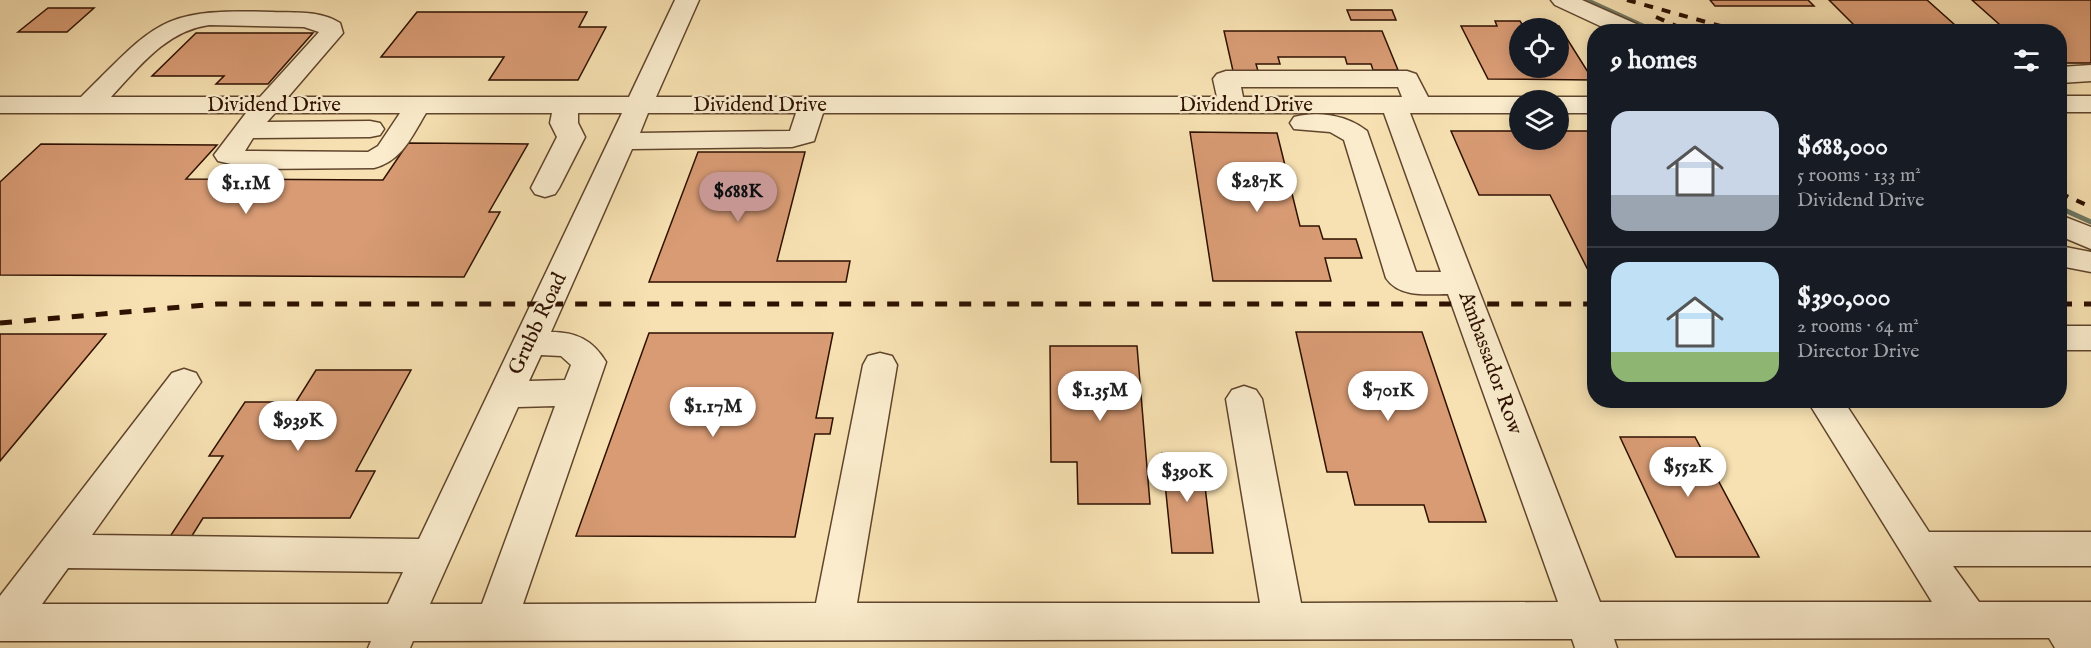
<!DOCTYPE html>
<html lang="en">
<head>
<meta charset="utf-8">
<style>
	body { margin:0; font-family:"IM FELL English",serif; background:#242831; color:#f1f3f6; height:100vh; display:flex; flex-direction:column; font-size:22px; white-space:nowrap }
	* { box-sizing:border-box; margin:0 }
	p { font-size:20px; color:#9ea1a6 }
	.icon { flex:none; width:33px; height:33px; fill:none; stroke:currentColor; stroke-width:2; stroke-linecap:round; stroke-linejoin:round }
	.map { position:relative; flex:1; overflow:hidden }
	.side { position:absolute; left:1587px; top:24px; width:480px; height:384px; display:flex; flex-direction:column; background:#171b24; border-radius:24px; box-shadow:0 3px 15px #0003 }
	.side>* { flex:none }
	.fabs { position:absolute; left:1509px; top:18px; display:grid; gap:12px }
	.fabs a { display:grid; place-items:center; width:60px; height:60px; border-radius:50%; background:#171b24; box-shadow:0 3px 15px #0003; font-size:30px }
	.price { position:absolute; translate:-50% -51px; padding:0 14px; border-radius:21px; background:#fff; color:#222; font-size:20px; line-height:39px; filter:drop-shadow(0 2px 3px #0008) }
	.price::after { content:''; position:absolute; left:50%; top:36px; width:18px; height:14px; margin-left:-9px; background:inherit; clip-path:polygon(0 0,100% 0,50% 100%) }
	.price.current { background:#c59692; color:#111 }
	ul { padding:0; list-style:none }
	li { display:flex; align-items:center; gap:18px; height:150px; padding:0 24px }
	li+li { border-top:2px solid #363941 }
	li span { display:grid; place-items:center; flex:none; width:168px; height:120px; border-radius:18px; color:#555 }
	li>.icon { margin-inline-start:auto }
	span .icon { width:72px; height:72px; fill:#fffc; stroke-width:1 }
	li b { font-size:26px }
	h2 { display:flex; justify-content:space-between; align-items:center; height:72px; padding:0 24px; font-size:26px }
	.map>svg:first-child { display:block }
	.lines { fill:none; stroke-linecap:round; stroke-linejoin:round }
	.stream { stroke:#717965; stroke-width:5 }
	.building { fill:#d89b74; stroke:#2e1100; stroke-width:1.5; fill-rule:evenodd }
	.minor-casing { stroke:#60452c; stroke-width:3 }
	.minor { fill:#faeccd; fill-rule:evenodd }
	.rail-far1 { stroke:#2e1100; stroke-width:4; stroke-dasharray:9 9; stroke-linecap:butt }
	.rail { stroke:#2e1100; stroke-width:5; stroke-dasharray:12 12; stroke-linecap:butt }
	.labels { text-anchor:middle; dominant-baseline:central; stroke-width:4.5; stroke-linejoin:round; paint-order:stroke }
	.street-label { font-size:21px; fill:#2e1100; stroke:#faeccd }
</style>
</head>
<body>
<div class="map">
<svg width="2091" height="648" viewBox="0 0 2091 648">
	<rect width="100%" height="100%" fill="#f7e1b2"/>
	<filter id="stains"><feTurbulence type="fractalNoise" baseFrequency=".00333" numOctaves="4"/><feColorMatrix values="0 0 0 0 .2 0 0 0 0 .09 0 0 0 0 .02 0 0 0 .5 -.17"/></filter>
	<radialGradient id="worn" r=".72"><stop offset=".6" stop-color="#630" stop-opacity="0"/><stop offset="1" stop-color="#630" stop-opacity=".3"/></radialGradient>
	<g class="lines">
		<path class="stream" d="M1586 0 1656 32
			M2060 208 2091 222"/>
	</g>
	<path class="building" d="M1710 0H1808L1814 6H1715Z
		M1829 0H1927L1955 25H1854Z
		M1972 0H2091V63H2060V32H2008Z
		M48 8H94L67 32H18Z
		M1347 10H1392L1396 20H1351Z
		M417 12H587L579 27H606L578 80H489L504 57H381Z
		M1495 21H1520L1523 26H1559L1593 80 1488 79 1461 26H1497ZM1520 28H1558V68H1520Z
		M1224 31H1382L1398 70H1373L1371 64H1347L1345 57H1278L1280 64H1256L1258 71H1233Z
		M196 33H313L268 84H216L224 76H152Z
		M1451 131H1520V140H1558V131H1594V276H1591L1550 195H1479Z
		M1190 132 1277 133 1300 226H1319L1323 239H1356L1362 258H1325L1331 281H1213Z
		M408 143 528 144 489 212H500L464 277 0 275V182L41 144 217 145 186 179 383 180Z
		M698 152H805L777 261H850L846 282H649Z
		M1296 332H1422L1486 522H1429L1424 505H1355L1347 472H1327Z
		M649 333H833L816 418H833L830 434H815L795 537 576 536Z
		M0 334H106L0 461Z
		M1050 346H1137L1150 504H1078L1077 462H1051Z
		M316 370H411L356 471H375L350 518H203L190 539 169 538 223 456H209L245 402H296Z
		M1620 437H1695L1759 557H1676Z
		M1162 453H1201L1213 553H1172Z"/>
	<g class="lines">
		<defs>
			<path id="minor" d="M675 0H699L656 97H1217L1213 79 1217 74 1226 71H1407L1416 74 1428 97H1520L1529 99 1520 100V113H1410L1600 602H1932L1807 400H1843L1929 532H2091V566H1953L1979 602H2091V648H2055L2049 638 1614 639 1617 648H1575L1572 639 413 641 410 648H368L371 641H0V596L172 373 184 369 196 373 201 382 92 535 419 539 622 113H578V123L585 137 559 188 555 194 545 197 535 194 531 188 557 137 550 123 552 113H426C412 136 402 161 374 168L252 169 218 161 214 155 246 113H0V97H81C157 22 160 8 272 12 295 13 319 10 340 23L343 33 288 97H629ZM209 25 304 27 319 32 260 97H111C139 67 166 31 209 25ZM1241 87H1398L1402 97H1243ZM275 113H400L378 146 368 152 245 151 253 138 370 137 380 135 384 129 380 123 370 121 267 122ZM648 113H796L790 131 640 133ZM823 113H1384L1441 272H1416L1367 131C1347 115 1318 111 1294 117L1290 123 1294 129 1330 132 1344 140 1386 278C1399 298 1428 294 1448 294L1558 602 1301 603 1262 399 1256 390 1244 386 1232 390 1226 399 1260 603H857L897 365 892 356 880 353 868 356 863 365 816 603 523 604 606 362C593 340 576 332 551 332L632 149 792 147 814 141ZM541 355 561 356 571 365 565 380 529 381ZM555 406 482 604H430L518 407ZM68 568 403 572 388 604H42Z
				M1551 0H1582L1643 27 1646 32H1613L1555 5Z
				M2091 65V81L2060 83V67Z
				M2060 96H2091V112H2060Z
				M1558 97H1594V113H1558V100H1548Z
				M2060 215 2091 227V249L2060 236Z
				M2060 246 2091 252V272L2060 266Z
				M2060 326H2091V350H2060Z"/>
		</defs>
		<use href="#minor" class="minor-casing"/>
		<use href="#minor" class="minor"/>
		<path class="rail-far1" d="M1627 0 1742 32
			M1656 17 1690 32
			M2060 193 2091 207"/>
		<path class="rail" d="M2060 304H2091
			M0 323 217 304H1594"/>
	</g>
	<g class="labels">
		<g class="street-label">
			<text x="274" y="105">Dividend Drive</text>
			<text x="760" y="105">Dividend Drive</text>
			<text x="1246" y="105">Dividend Drive</text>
			<text transform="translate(538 324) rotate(-65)">Grubb Road</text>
			<text transform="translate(1490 363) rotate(70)">Ambassador Row</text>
		</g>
	</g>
	<rect width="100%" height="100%" filter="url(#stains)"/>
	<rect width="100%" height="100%" fill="url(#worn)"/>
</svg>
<div class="fabs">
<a><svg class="icon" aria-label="locate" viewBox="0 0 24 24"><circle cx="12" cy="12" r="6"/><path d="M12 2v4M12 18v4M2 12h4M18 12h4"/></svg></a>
<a><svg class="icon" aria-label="layers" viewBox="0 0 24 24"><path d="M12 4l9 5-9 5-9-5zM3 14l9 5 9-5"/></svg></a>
</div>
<b class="price" style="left:1257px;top:213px">$287K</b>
<b class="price" style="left:246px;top:215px">$1.1M</b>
<b class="price current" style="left:738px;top:223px">$688K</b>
<b class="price" style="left:1100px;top:422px">$1.35M</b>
<b class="price" style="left:1388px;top:422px">$701K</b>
<b class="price" style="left:713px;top:438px">$1.17M</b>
<b class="price" style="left:298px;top:452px">$939K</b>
<b class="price" style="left:1688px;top:498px">$552K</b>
<b class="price" style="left:1187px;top:503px">$390K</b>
<section class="side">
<h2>9 homes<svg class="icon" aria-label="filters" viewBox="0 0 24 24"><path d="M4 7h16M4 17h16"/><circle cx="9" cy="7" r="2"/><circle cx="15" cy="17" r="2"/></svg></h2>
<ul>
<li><span style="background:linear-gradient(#c9d6e8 70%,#9aa5b1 0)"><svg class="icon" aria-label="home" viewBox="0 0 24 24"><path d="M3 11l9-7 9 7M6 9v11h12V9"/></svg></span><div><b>$688,000</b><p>5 rooms · 133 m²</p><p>Dividend Drive</p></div></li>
<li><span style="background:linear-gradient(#bfe0f5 75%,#8fb573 0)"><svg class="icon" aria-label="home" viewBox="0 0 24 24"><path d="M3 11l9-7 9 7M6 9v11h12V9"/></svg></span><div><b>$390,000</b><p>2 rooms · 64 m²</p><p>Director Drive</p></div></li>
</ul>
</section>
</div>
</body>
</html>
